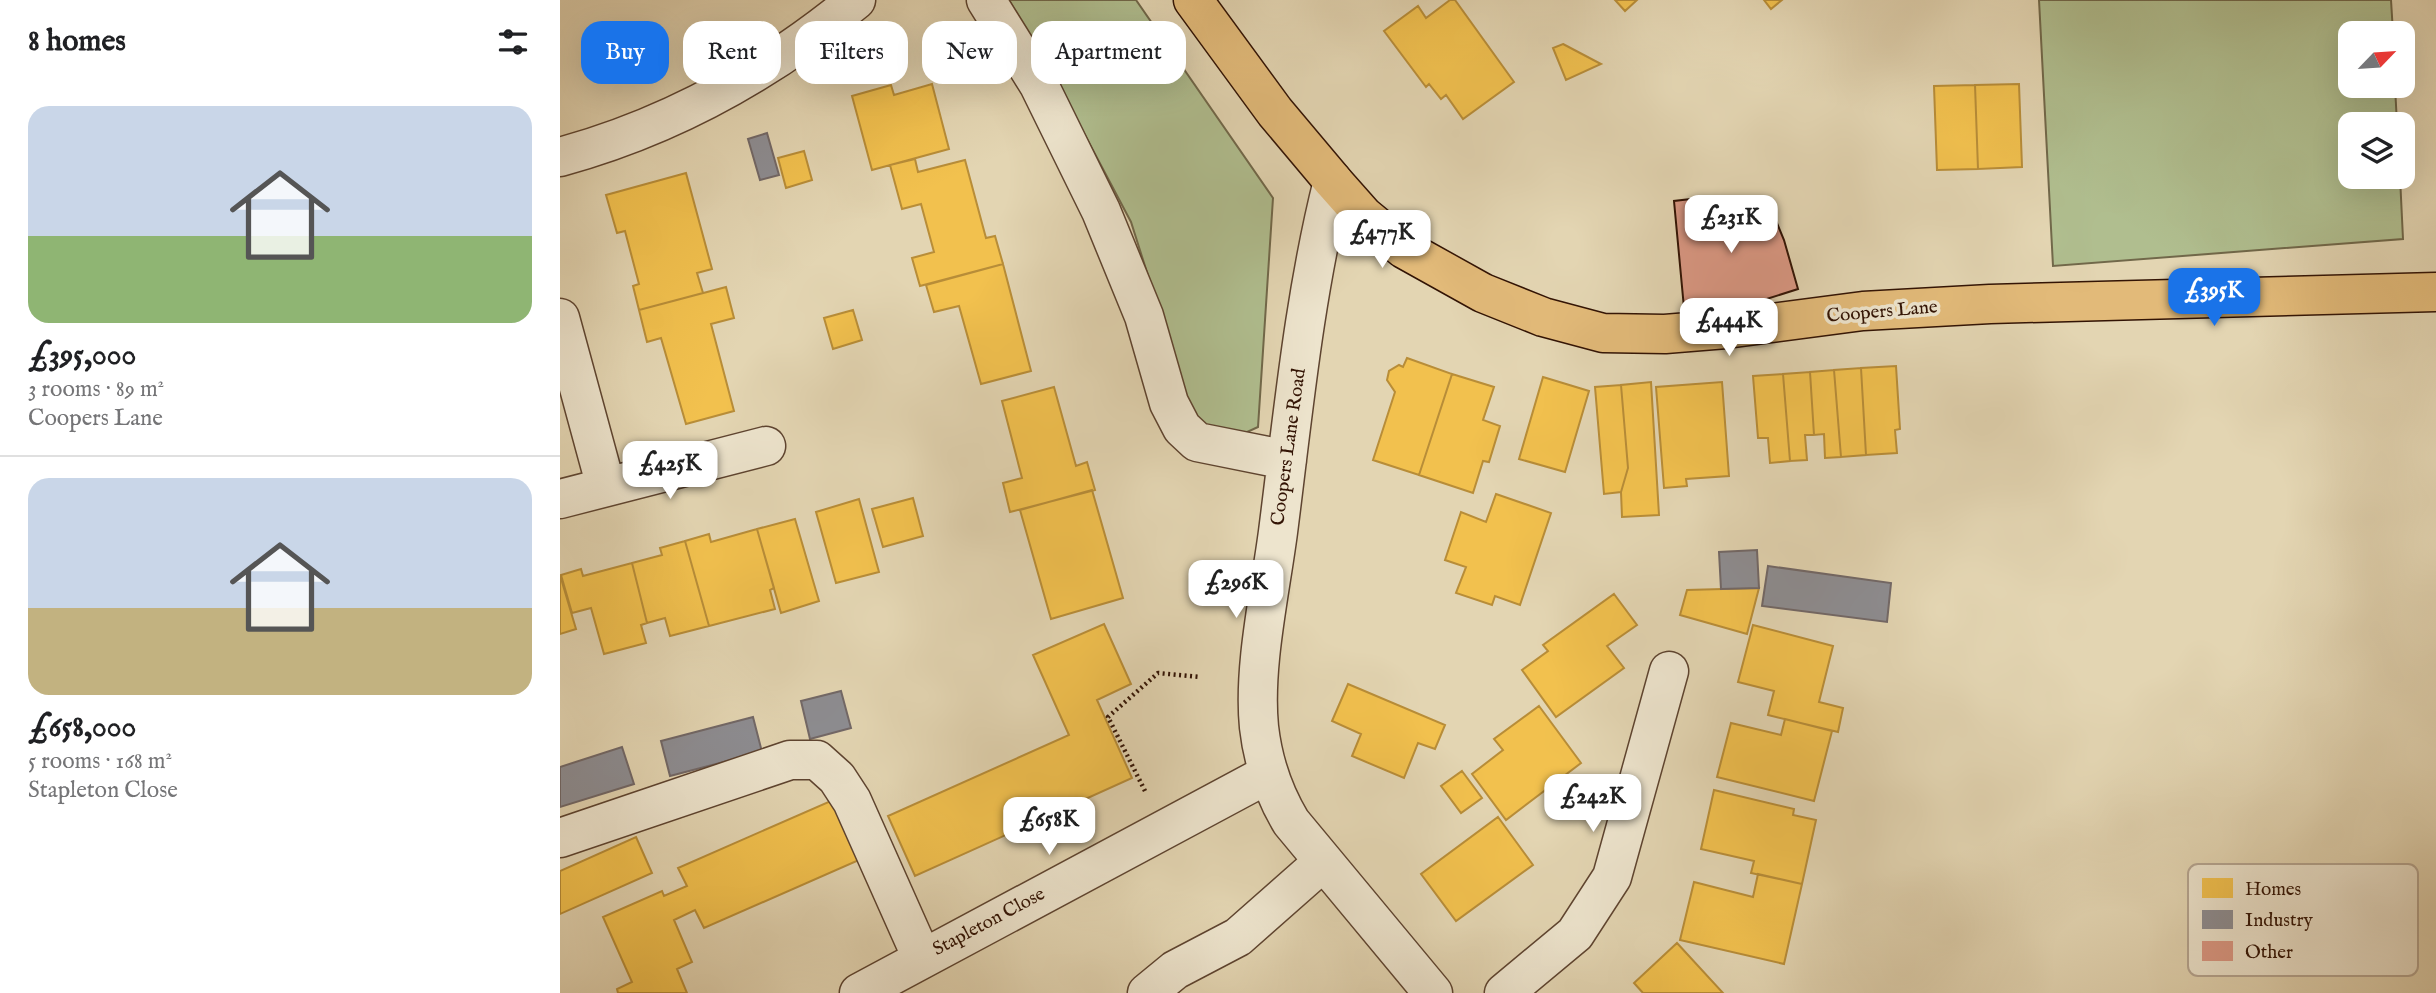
<!DOCTYPE html>
<html lang="en">
<head>
<meta charset="utf-8">
<style>
	body { margin:0; font-family:"IM FELL English",serif; background:#f6f6f6; color:#202124; height:100vh; display:flex; flex-direction:column; font-size:26px; white-space:nowrap }
	* { box-sizing:border-box; margin:0 }
	p { font-size:23px; color:#757577 }
	.icon { flex:none; width:38px; height:38px; fill:none; stroke:currentColor; stroke-width:2; stroke-linecap:round; stroke-linejoin:round }
	.map { position:relative; flex:1; overflow:hidden }
	.side { display:flex; flex-direction:column; background:#fff; width:560px }
	.side>* { flex:none }
	.guide { position:absolute; left:21px; top:21px; width:665px; height:63px; display:flex; gap:14px }
	.needle { width:46px; rotate:65deg }
	.buttons { position:absolute; left:1778px; top:21px; display:grid; gap:14px }
	.buttons a { display:grid; place-items:center; width:77px; height:77px; border-radius:14px; background:#fff; box-shadow:0 7px 28px #0002; font-size:35px }
	.price { position:absolute; translate:-50% -60px; padding:0 16px; border-radius:14px; background:#fff; color:#222; font-size:23px; line-height:46px; filter:drop-shadow(0 2px 4px #0008) }
	.price::after { content:''; position:absolute; left:50%; top:42px; width:21px; height:16px; margin-left:-10px; background:inherit; clip-path:polygon(0 0,100% 0,50% 100%) }
	.price.current { background:#1a73e8; color:#fff }
	ul { padding:0; list-style:none }
	li { display:grid; align-content:center; gap:14px; height:371px; padding:0 28px }
	li+li { border-top:2px solid #e0e0e0 }
	li span { display:grid; place-items:center; height:217px; border-radius:21px; color:#555 }
	li>.icon { margin-inline-start:auto }
	span .icon { width:126px; height:126px; fill:#fffc; stroke-width:1 }
	li b { font-size:30px }
	h2 { display:flex; justify-content:space-between; align-items:center; height:84px; padding:0 28px; font-size:30px }
	.pill { padding:0 24px; border-radius:21px; background:#fff; box-shadow:0 7px 28px #0002; font-size:24px; line-height:63px }
	.pill.current { background:#1a73e8; color:#fff }
	main { display:flex; flex:1; min-height:0 }
	.map>svg:first-child { display:block }
	.green { fill:#b0be8f; stroke:#71684a; stroke-width:2 }
	.homes { fill:#f2c14e; stroke:#b88d38; stroke-width:2 }
	.industry { fill:#8d8d92; stroke:#726867; stroke-width:2 }
	.building { fill:#db9884; stroke:#321304; stroke-width:2 }
	.lines { fill:none; stroke-linecap:round; stroke-linejoin:round }
	.minor-casing { stroke:#5e4430; stroke-width:41 }
	.major-casing { stroke:#321304; stroke-width:41 }
	.path { stroke:#321304; stroke-width:4.5; stroke-dasharray:2 3.5; stroke-linecap:butt }
	.minor { stroke:#ede4cd; stroke-width:38 }
	.major { stroke:#e2ba79; stroke-width:38 }
	.labels { text-anchor:middle; dominant-baseline:central; stroke-width:7; stroke-linejoin:round; paint-order:stroke }
	.street-label { font-size:19px; fill:#321304; stroke:#ede4cd }
	.key { fill:#ede4cd; stroke:#b5a591; stroke-width:2 }
	.key-label { font-size:19px; fill:#321304 }
</style>
</head>
<body>
<main>
<section class="side">
<h2>8 homes<svg class="icon" aria-label="filters" viewBox="0 0 24 24"><path d="M4 7h16M4 17h16"/><circle cx="9" cy="7" r="2"/><circle cx="15" cy="17" r="2"/></svg></h2>
<ul>
<li><span style="background:linear-gradient(#c9d6e8 60%,#8fb573 0)"><svg class="icon" aria-label="home" viewBox="0 0 24 24"><path d="M3 11l9-7 9 7M6 9v11h12V9"/></svg></span><div><b>£395,000</b><p>3 rooms · 89 m²</p><p>Coopers Lane</p></div></li>
<li><span style="background:linear-gradient(#c9d6e8 60%,#c2b280 0)"><svg class="icon" aria-label="home" viewBox="0 0 24 24"><path d="M3 11l9-7 9 7M6 9v11h12V9"/></svg></span><div><b>£658,000</b><p>5 rooms · 168 m²</p><p>Stapleton Close</p></div></li>
</ul>
</section>
<div class="map">
<svg width="1876" height="993" viewBox="0 0 1876 993">
	<rect width="100%" height="100%" fill="#e3d5b2"/>
	<filter id="stains"><feTurbulence type="fractalNoise" baseFrequency=".00286" numOctaves="4"/><feColorMatrix values="0 0 0 0 .2 0 0 0 0 .09 0 0 0 0 .02 0 0 0 .5 -.17"/></filter>
	<radialGradient id="worn" r=".72"><stop offset=".6" stop-color="#630" stop-opacity="0"/><stop offset="1" stop-color="#630" stop-opacity=".3"/></radialGradient>
	<path class="green" d="M449 0H576L713 198 698 427 685 433 644 426 631 411 571 222 509 105Z
		M1479 0H1831L1833 33H1790V86H1835L1837 124H1790V177H1840L1843 239 1493 266Z"/>
	<path class="homes" d="M890 0H895L954 82 903 119 886 95 881 99 869 84 866 87 824 31 858 6 866 18Z
		M1055 0H1077L1065 11Z
		M1204 0H1222L1211 9Z
		M1003 44 1041 64 1006 80 993 48Z
		M372 84 389 149 312 170 292 96 331 85 334 95Z
		M1459 84 1462 167 1418 169 1415 85Z
		M1415 85 1418 169 1377 170 1374 86Z
		M244 151 252 180 226 188 218 158Z
		M355 159 358 172 405 160 426 238 435 236 443 264 360 286 352 258 374 252 361 204 342 209 330 165Z
		M126 173 152 269 137 273 143 293 79 310 73 286 79 284 65 231 57 233 46 195Z
		M443 264 471 371 421 384 399 306 374 312 366 285Z
		M166 287 174 318 151 324 174 411 126 424 101 338 87 342 79 310Z
		M293 310 302 340 273 349 264 318Z
		M847 358 892 374 859 475 813 460 835 392 827 380 829 371 839 365 843 367Z
		M1336 366 1340 429 1335 430 1337 453 1306 455 1301 368Z
		M1301 368 1306 455 1281 457 1274 370Z
		M1274 370 1281 457 1265 458 1264 434 1254 435 1250 372Z
		M1250 372 1254 435H1245L1247 460 1230 461 1223 374Z
		M892 374 934 387 923 420 940 426 929 462 923 461 913 493 859 475Z
		M1223 374 1230 461 1210 463 1208 438H1198L1193 376Z
		M983 377 1029 391 1005 472 959 459Z
		M1091 382 1099 515 1062 517 1061 492 1068 468 1061 385Z
		M1162 382 1169 476 1126 479 1127 486 1104 488 1096 387Z
		M1061 385 1068 468 1061 492 1044 494 1035 387Z
		M494 387 516 466 527 462 535 490 450 512 443 483 462 478 442 401Z
		M532 490 563 598 491 619 460 510Z
		M936 494 991 513 960 605 935 596 932 605 896 593 906 567 885 560 901 512 926 522Z
		M353 498 363 536 323 547 312 509Z
		M299 499 319 572 276 583 256 512Z
		M235 519 259 601 221 613 197 529Z
		M197 529 214 588 210 590 215 609 149 626 125 541 149 534 151 542Z
		M125 541 149 626 110 636 105 618 87 623 72 563 102 555 100 548Z
		M72 563 87 623 81 625 86 643 44 654 31 608 12 613 1 575 21 569 23 576Z
		M0 575 16 629 0 634Z
		M1199 588 1187 634 1120 615 1127 590Z
		M1054 594 1077 625 1047 646 1064 668 996 717 962 670 988 651 983 645Z
		M544 624 571 684 537 700 572 778 355 876 328 816 509 735 473 655Z
		M1193 625 1273 646 1259 702 1283 708 1278 732 1208 715 1214 691 1178 682Z
		M788 684 885 725 875 749 858 743 844 778 792 756 801 734 772 721Z
		M979 706 1021 763 946 820 912 774 943 750 934 739Z
		M1225 719 1272 731 1254 801 1157 777 1171 723 1221 735Z
		M902 771 922 798 901 813 881 786Z
		M1154 790 1234 809 1233 815 1256 820 1242 884 1191 873 1194 861 1141 849Z
		M273 800 299 860 144 928 135 910 114 920 132 962 117 969 127 993H58L57 989 72 982 43 917 102 891 104 896 127 886 118 868Z
		M938 817 973 865 896 921 861 874Z
		M76 837 92 873 0 914V871Z
		M1198 874 1242 884 1224 964 1120 940 1134 882 1193 897Z
		M1117 943 1163 993H1083L1074 983Z"/>
	<path class="industry" d="M207 133 219 175 200 180 188 139Z
		M1197 550 1199 588 1161 589 1159 552Z
		M1208 566 1331 583 1327 622 1202 606Z
		M281 691 291 728 250 739 241 701Z
		M193 717 202 752 110 776 101 741Z
		M62 747 74 784 0 807V767Z"/>
	<path class="building" d="M1148 197 1150 226 1173 225 1167 208 1206 197 1224 240 1238 289 1197 302 1124 308 1114 201Z"/>
	<g class="lines">
		<defs>
			<path id="minor" d="M426 0 479 85 541 211 584 316 609 403 622 428 637 442 727 460
				M0 157C110 127 209 72 296 0
				M773 181C744 296 733 415 718 532 710 593 693 667 699 727 703 762 713 792 731 822L873 993
				M0 318 46 487
				M0 499 206 446
				M0 838 230 760H257L277 778 292 801 362 958
				M299 993 708 774
				M587 993 615 970 678 937 763 862
				M944 993 1015 934 1052 877 1109 671"/>
			<path id="major" d="M633 0 715 112 773 181 804 216 844 249 923 293 983 317 1043 333 1105 334 1166 329 1303 311 1430 304 1876 292"/>
		</defs>
		<use href="#minor" class="minor-casing"/>
		<use href="#major" class="major-casing"/>
		<path class="path" d="M585 791 548 717 598 673 641 677"/>
		<use href="#minor" class="minor"/>
		<use href="#major" class="major"/>
	</g>
	<g class="labels">
		<g class="street-label">
			<text transform="translate(1322 312) rotate(-5)">Coopers Lane</text>
			<text transform="translate(729 447) rotate(-82)">Coopers Lane Road</text>
			<text transform="translate(429 922) rotate(-28)">Stapleton Close</text>
		</g>
	</g>
	<rect x="1628" y="864" width="230" height="112" rx="10" class="key"/>
	<rect x="1642" y="878" width="31" height="20" fill="#f2c14e"/>
	<rect x="1642" y="910" width="31" height="19" fill="#8d8d92"/>
	<rect x="1642" y="941" width="31" height="20" fill="#db9884"/>
	<g class="key-label">
		<text x="1685" y="895">Homes</text>
		<text x="1685" y="926">Industry</text>
		<text x="1685" y="958">Other</text>
	</g>
	<rect width="100%" height="100%" filter="url(#stains)"/>
	<rect width="100%" height="100%" fill="url(#worn)"/>
</svg>
<div class="buttons">
<a><svg class="needle" viewBox="-14 -14 28 28"><path d="M0-13l5 13h-10z" fill="#e53935"/><path d="M0 13l5-13h-10z" fill="#757577"/></svg></a>
<a><svg class="icon" aria-label="layers" viewBox="0 0 24 24"><path d="M12 4l9 5-9 5-9-5zM3 14l9 5 9-5"/></svg></a>
</div>
<b class="price" style="left:1171px;top:255px">£231K</b>
<b class="price" style="left:822px;top:270px">£477K</b>
<b class="price current" style="left:1654px;top:328px">£395K</b>
<b class="price" style="left:1169px;top:358px">£444K</b>
<b class="price" style="left:110px;top:501px">£425K</b>
<b class="price" style="left:676px;top:620px">£296K</b>
<b class="price" style="left:1033px;top:834px">£242K</b>
<b class="price" style="left:489px;top:857px">£658K</b>
<div class="guide">
<a class="pill current">Buy</a>
<a class="pill">Rent</a>
<a class="pill">Filters</a>
<a class="pill">New</a>
<a class="pill">Apartment</a>
</div>
</div>
</main>
</body>
</html>
